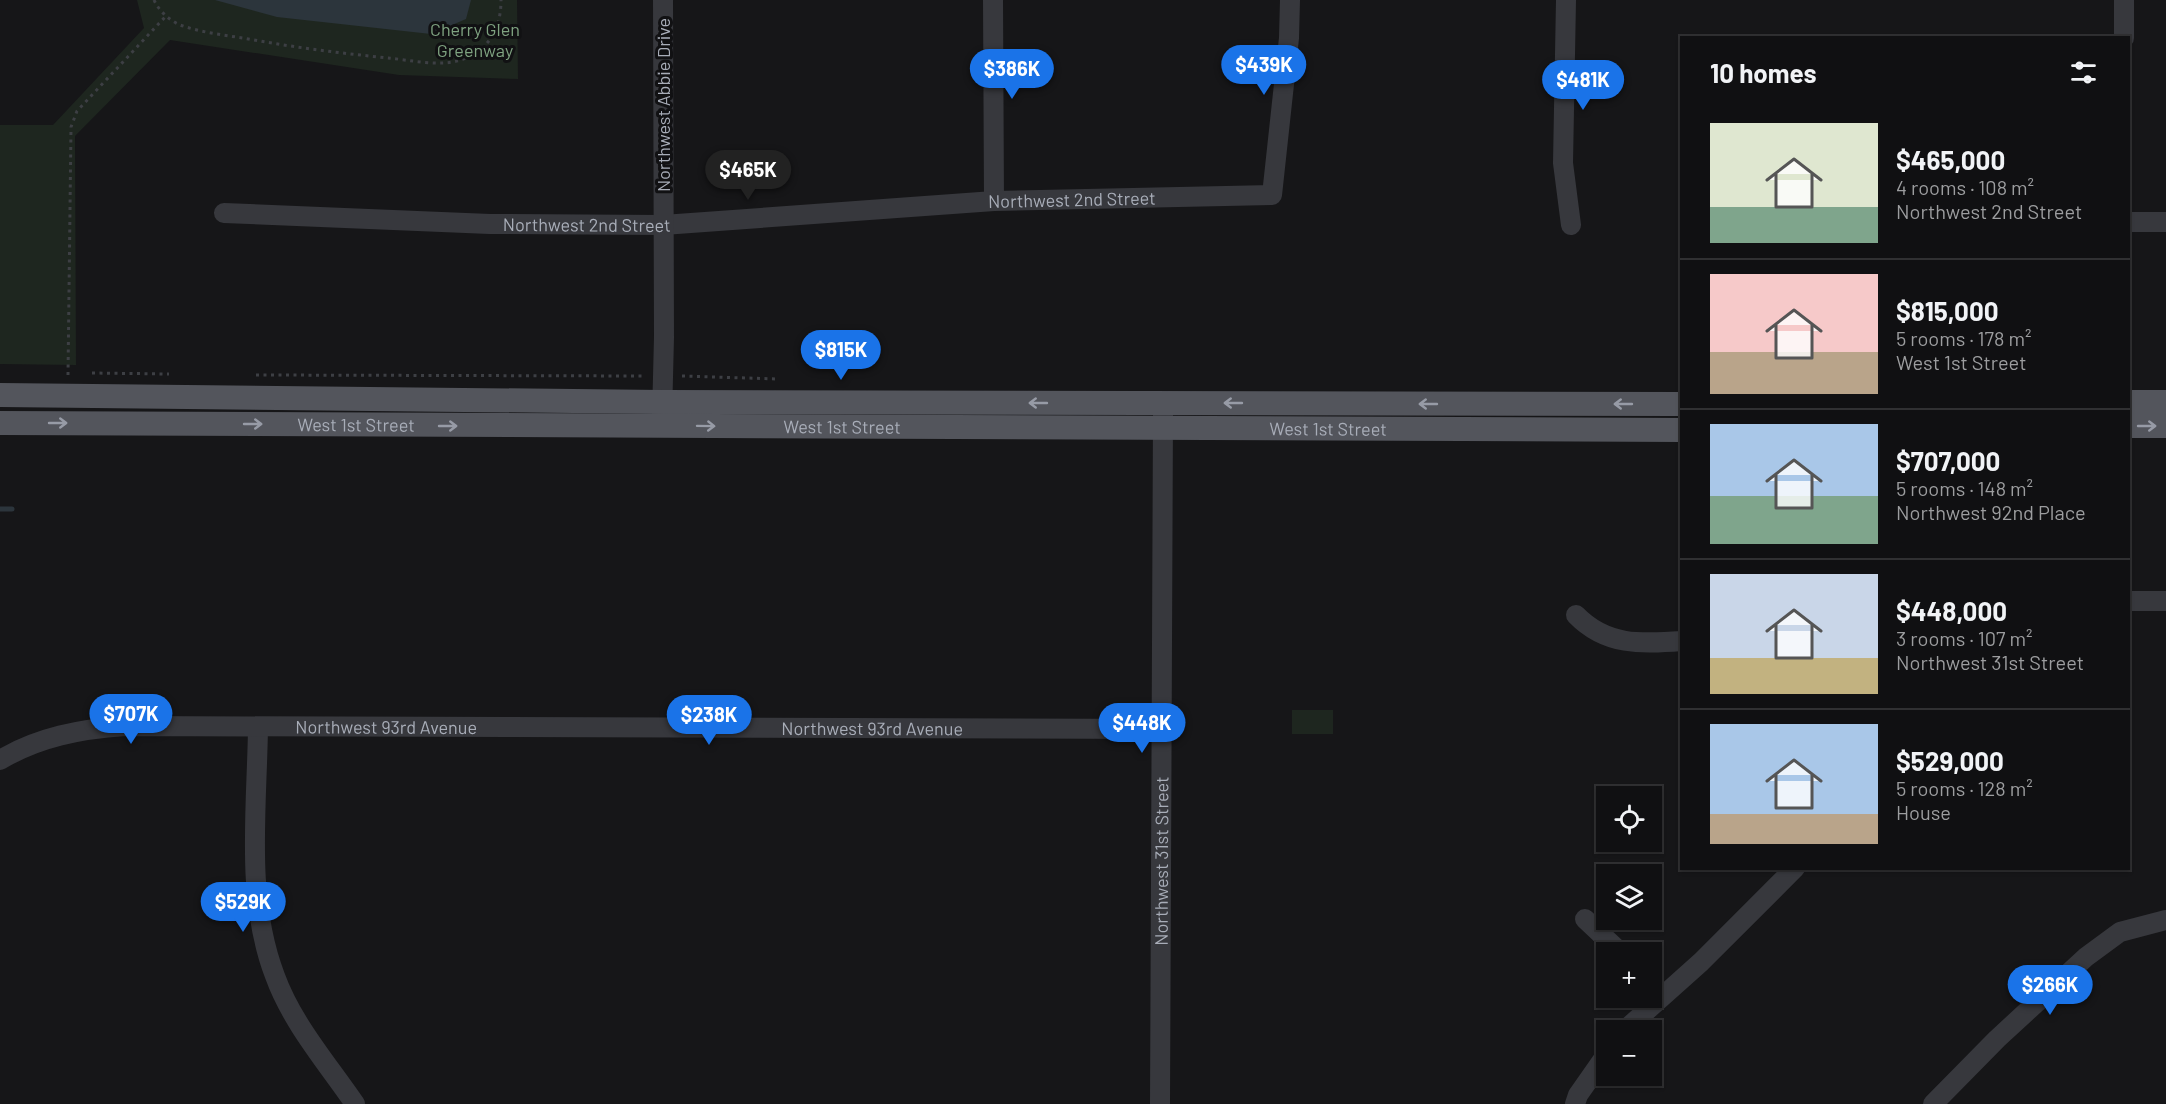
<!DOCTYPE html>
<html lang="en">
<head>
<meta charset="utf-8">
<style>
	body { margin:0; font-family:Barlow,sans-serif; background:#1e1e20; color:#f1f3f6; height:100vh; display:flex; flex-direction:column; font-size:22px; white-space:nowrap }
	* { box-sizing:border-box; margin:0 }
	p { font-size:20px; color:#9c9d9f }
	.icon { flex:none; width:33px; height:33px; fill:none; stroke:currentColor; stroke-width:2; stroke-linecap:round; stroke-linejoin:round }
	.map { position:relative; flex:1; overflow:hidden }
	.drawer { position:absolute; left:1680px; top:36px; width:450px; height:834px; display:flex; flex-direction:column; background:#101012; border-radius:0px; box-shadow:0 2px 4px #0004,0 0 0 2px #303032 }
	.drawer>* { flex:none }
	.tools { position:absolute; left:1596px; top:786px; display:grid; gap:12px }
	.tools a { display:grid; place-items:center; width:66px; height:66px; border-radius:0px; background:#101012; box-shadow:0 2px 4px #0004,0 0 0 2px #303032; font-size:30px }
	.price { position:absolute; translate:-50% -51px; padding:0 14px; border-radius:21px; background:#1a73e8; color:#fff; font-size:20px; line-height:39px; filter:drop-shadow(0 2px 3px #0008) }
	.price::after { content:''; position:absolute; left:50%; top:36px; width:18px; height:14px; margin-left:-9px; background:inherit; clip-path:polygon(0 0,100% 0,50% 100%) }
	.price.current { background:#222; color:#fff }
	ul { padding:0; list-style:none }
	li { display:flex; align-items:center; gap:18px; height:150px; padding:0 30px }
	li+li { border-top:2px solid #303032 }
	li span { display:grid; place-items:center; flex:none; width:168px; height:120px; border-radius:0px; color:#555 }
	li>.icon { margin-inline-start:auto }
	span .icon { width:72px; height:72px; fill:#fffc; stroke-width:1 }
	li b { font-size:26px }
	h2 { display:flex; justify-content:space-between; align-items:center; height:72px; padding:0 30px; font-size:26px }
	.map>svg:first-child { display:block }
	.park { fill:#1e261f }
	.water { fill:#2c353c }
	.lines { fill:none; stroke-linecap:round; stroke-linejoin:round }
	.stream { stroke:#2c353c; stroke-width:5 }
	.path { stroke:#3d3f44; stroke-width:3; stroke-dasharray:3 4.5; stroke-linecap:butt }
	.minor { stroke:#37383d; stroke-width:20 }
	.major { stroke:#53555c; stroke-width:24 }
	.oneway { stroke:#979ba6 }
	.labels { text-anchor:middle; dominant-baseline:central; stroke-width:6; stroke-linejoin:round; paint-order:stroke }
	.park-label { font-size:18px; fill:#7fa381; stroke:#111113 }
	.street-label { font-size:18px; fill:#a8adb8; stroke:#111113 }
</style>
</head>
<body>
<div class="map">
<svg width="2166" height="1104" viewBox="0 0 2166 1104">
	<rect width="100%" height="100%" fill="#161618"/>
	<path class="park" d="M137 0H517L518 79 399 75 170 40 75 136 76 365 0 364V125H53L144 28Z
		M1292 710H1333V734H1292Z"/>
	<path class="water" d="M215 0H471L466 19 431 34 277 17Z"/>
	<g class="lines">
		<path class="stream" d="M0 509H12"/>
		<path class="path" d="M154 0C159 11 169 20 180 25 200 32 222 35 243 38 291 47 339 53 388 58 410 60 440 67 461 60 489 50 501 29 501 0
			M92 373 169 374
			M68 375 71 127 77 111 166 16
			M256 375 646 376
			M682 376 778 379"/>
		<g class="minor">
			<path d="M993 0 994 201"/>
			<path d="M1566 0 1563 163 1571 225"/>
			<path d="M2124 0V38"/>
			<path id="s1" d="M224 213 490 224 663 225 994 201 1272 195 1289 38 1290 0"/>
			<path d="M2128 222H2166"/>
			<path d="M662 417 664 337 663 0"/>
			<path d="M2128 601H2166"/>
			<path d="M1576 615C1606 646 1641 644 1682 641"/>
			<path d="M258 727C257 809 245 898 275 976 292 1023 327 1063 355 1104"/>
			<path id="s2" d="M0 760C38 737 81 729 125 726L1161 729"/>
			<path d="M1585 919 1620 952"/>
			<path d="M1625 1030 1701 962 1795 868"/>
			<path id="s3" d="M1160 1104 1163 414"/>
			<path d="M1575 1104 1578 1095 1606 1055"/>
			<path d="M1933 1104 1997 1039 2086 957 2120 932 2166 920"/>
		</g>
		<g class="major">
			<path d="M0 395 662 402 1682 404"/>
			<path d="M2128 402H2166"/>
			<path id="s4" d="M0 423 1682 430"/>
			<path d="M2128 426H2166"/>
		</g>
	</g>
	<defs><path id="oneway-shaft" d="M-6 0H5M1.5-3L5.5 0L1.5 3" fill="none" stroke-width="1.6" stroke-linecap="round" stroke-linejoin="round" transform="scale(1.5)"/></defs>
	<g class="oneway">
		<use href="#oneway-shaft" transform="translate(1038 403) rotate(-180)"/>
		<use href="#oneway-shaft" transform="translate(1233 403) rotate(-180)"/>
		<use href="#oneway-shaft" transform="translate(1428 404) rotate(-180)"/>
		<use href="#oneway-shaft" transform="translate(1623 404) rotate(180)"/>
		<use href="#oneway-shaft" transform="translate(58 423)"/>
		<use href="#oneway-shaft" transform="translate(253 424)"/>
		<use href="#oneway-shaft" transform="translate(448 426)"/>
		<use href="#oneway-shaft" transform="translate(706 426) rotate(1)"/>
		<use href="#oneway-shaft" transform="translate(2147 426)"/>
	</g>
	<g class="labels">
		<g class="park-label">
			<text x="475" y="29">Cherry Glen<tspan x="475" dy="21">Greenway</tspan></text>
		</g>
		<g class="street-label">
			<text transform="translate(663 105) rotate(-90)">Northwest Abbie Drive</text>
			<text stroke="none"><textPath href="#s1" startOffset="849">Northwest 2nd Street</textPath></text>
			<text stroke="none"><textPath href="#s1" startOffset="363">Northwest 2nd Street</textPath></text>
			<text stroke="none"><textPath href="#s4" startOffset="356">West 1st Street</textPath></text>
			<text stroke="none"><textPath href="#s4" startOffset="842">West 1st Street</textPath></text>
			<text stroke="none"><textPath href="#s4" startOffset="1328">West 1st Street</textPath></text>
			<text stroke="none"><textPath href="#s2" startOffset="392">Northwest 93rd Avenue</textPath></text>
			<text stroke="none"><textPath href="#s2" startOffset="878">Northwest 93rd Avenue</textPath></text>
			<text stroke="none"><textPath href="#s3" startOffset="243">Northwest 31st Street</textPath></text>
		</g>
	</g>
</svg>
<div class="tools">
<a><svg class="icon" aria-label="locate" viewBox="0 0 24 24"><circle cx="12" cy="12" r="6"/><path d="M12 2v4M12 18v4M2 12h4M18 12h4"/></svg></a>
<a><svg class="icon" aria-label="layers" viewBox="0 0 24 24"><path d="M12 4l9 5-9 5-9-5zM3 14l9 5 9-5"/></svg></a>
<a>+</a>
<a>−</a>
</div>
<b class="price" style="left:1264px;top:96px">$439K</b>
<b class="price" style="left:1012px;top:100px">$386K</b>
<b class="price" style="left:1583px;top:111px">$481K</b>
<b class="price current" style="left:748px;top:201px">$465K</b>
<b class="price" style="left:841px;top:381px">$815K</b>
<b class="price" style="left:131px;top:745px">$707K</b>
<b class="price" style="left:709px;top:746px">$238K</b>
<b class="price" style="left:1142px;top:754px">$448K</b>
<b class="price" style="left:243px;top:933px">$529K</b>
<b class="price" style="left:2050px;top:1016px">$266K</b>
<section class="drawer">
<h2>10 homes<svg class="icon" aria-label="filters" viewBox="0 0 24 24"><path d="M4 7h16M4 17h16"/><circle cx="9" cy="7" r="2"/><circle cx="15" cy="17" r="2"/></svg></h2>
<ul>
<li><span style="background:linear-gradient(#dfe7d0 70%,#7fa58c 0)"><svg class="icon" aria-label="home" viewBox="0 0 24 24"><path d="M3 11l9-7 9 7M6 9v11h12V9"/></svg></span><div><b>$465,000</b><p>4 rooms · 108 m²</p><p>Northwest 2nd Street</p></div></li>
<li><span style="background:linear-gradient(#f6c9c9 65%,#b9a48a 0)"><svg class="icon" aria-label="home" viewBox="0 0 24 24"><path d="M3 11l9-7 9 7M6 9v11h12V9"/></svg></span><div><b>$815,000</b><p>5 rooms · 178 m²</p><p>West 1st Street</p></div></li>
<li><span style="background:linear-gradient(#a9c7e8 60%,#7fa58c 0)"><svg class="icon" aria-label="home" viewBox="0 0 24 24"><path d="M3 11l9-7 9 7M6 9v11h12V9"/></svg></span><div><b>$707,000</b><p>5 rooms · 148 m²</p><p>Northwest 92nd Place</p></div></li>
<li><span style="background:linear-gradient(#c9d6e8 70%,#c2b280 0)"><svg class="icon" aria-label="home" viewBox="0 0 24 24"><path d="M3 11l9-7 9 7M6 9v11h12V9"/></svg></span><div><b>$448,000</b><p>3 rooms · 107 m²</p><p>Northwest 31st Street</p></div></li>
<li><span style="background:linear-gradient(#a9c7e8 75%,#b9a48a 0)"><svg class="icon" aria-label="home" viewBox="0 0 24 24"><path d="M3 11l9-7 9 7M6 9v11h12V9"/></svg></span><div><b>$529,000</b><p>5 rooms · 128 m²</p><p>House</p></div></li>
</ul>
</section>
</div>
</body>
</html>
